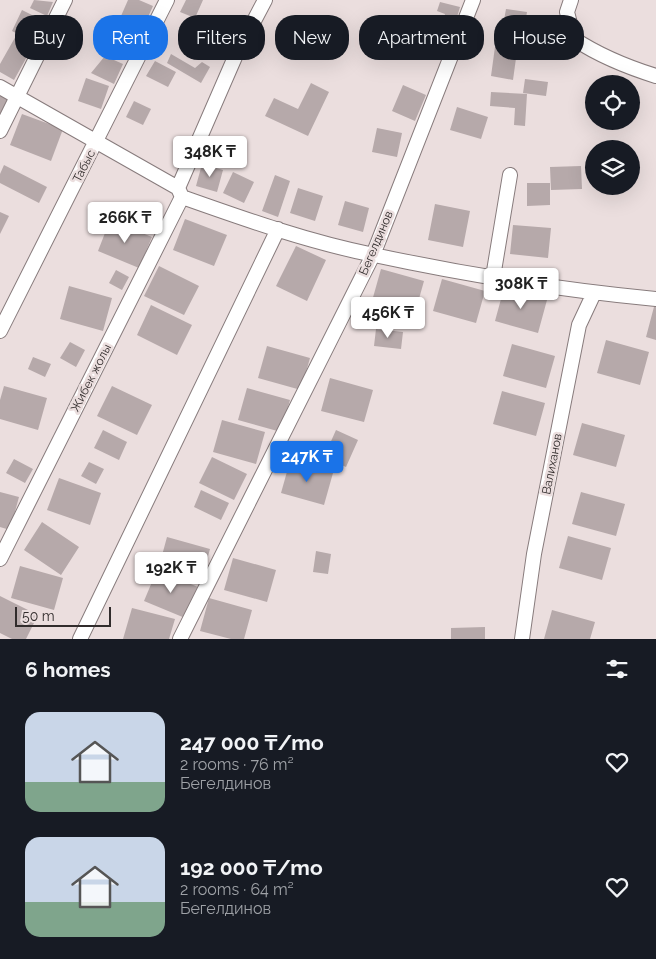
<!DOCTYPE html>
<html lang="en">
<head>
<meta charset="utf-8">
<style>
	body { margin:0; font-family:Raleway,sans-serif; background:#20242c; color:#f1f3f6; height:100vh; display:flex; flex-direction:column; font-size:19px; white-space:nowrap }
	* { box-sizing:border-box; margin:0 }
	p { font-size:16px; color:#9ea1a6 }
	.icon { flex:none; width:28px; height:28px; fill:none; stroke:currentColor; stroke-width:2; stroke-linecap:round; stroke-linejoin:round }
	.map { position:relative; height:639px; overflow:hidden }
	.sheet { display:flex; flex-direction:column; background:#171b24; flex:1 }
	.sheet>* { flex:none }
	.guide { position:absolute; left:15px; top:15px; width:626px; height:45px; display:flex; gap:10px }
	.controls { position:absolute; left:585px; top:75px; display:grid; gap:10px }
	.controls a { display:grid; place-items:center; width:55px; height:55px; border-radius:50%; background:#171b24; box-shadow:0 5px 20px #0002; font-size:25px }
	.scale { position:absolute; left:15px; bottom:12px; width:96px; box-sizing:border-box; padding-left:5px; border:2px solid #312c2c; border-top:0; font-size:14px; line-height:18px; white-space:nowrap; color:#312c2c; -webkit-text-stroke:4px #ebdede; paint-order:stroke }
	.price { position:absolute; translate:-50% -42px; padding:0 11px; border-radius:5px; background:#fff; color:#222; font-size:16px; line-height:32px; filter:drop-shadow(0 1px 2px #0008) }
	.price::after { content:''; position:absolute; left:50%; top:30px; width:15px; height:11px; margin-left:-8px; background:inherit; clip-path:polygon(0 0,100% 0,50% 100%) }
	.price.on { background:#1a73e8; color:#fff }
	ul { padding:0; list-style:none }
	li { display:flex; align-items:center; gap:15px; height:125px; padding:0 25px }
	li span { display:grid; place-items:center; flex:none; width:140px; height:100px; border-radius:15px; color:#555 }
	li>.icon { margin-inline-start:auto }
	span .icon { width:60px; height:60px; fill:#fffc; stroke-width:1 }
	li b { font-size:21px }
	h2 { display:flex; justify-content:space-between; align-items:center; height:60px; padding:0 25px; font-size:21px }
	.chip { padding:0 18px; border-radius:20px; background:#171b24; box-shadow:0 5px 20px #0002; font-size:18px; line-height:45px }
	.chip.on { background:#1a73e8; color:#fff }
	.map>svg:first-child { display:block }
	.building { fill:#b6a9aa }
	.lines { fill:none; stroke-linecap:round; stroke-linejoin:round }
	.minor-casing { stroke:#877b7c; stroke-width:16 }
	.minor { stroke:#fff; stroke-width:14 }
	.labels { text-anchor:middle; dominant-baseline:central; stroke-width:5; stroke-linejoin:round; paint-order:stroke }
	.street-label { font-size:12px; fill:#312c2c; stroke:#ebdede }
</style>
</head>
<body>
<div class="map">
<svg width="656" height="639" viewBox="0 0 656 639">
	<rect width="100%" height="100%" fill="#ebdede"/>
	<path class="building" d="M34 0 53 2 47 16 30 8Z
		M128 0H139L153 6 144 26 121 16Z
		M186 0H203L195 18 180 12Z
		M440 2 460 7 446 54 419 46 428 18 443 22 445 14 437 11Z
		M506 9 527 12 521 46 500 42Z
		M22 10 46 22 35 43 12 31Z
		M207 29 224 41 213 58 195 46Z
		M396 31 417 38 410 59 389 53Z
		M17 34 34 44 14 80 0 72V64Z
		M495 47 517 51 513 80 491 76Z
		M171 54 195 68 202 62 210 67 201 83 167 63Z
		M105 56 123 64 114 84 91 73Z
		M155 61 176 72 168 87 146 76Z
		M86 78 109 86 101 109 78 101Z
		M525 79 548 82 546 96 523 93Z
		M311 83 329 92 308 136 265 116 274 98 298 109Z
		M403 85 426 95 415 121 392 111Z
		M491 92 527 94 525 126 514 125 515 108 490 106Z
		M0 95 13 103 0 124Z
		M134 101 151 109 143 125 126 117Z
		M457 107 488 117 481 139 450 130Z
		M22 114 63 129 51 161 10 145Z
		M377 128 402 133 397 157 372 152Z
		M202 164 223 170 217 192 196 186Z
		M4 165 47 187 39 203 0 183V174Z
		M581 166 582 189 551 190 550 167Z
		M233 172 254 182 244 203 223 193Z
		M275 175 290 181 278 217 262 211Z
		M527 183H550V205L527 206Z
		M298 188 323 196 315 221 290 213Z
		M345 201 369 208 363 232 338 225Z
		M435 204 470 211 463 247 428 240Z
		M0 212 9 216 0 234Z
		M185 219 227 235 214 266 173 250Z
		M110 220 152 237 139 268 98 251Z
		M513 225 551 228 548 258 510 254Z
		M296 246 326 260 307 301 276 286Z
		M159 266 199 286 184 315 144 296Z
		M381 269 424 281 415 313 372 301Z
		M116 270 129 277 122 290 109 283Z
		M442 279 485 291 476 323 433 311Z
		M69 286 112 298 103 331 60 319Z
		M504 288 547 300 538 333 495 321Z
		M655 303H656V340L646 337Z
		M151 305 192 325 177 355 137 335Z
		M376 329 403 332 401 349 374 346Z
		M606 340 649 352 640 385 597 373Z
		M70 342 85 350 76 367 60 358Z
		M512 344 555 356 546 388 503 376Z
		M267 346 310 358 301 390 258 378Z
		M33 357 51 364 45 377 28 369Z
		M330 378 373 390 364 422 321 411Z
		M4 386 47 398 38 430 0 419V400Z
		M112 386 152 405 137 435 97 416Z
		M247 388 290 400 281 432 238 420Z
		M502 391 545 403 536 436 493 424Z
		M222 420 265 432 256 464 213 452Z
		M582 423 625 435 616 467 573 455Z
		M103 430 127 442 119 460 94 448Z
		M336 430 358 440 346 467 324 457Z
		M212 457 247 474 234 500 199 483Z
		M14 459 33 469 25 483 6 473Z
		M290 461 333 473 324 505 281 493Z
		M89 462 104 469 96 484 81 476Z
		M59 478 101 493 90 525 47 510Z
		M201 490 229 503 221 520 194 507Z
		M0 492 19 497 10 530 0 527Z
		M581 492 625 504 616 536 572 524Z
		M42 522 79 547 61 575 24 550Z
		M568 536 611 548 602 580 559 568Z
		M167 537 210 549 201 582 158 570Z
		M316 551 331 554 328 574 313 572Z
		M233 558 276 570 267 602 224 590Z
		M20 566 63 578 54 610 11 598Z
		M157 570 198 587 185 618 144 601Z
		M0 596 38 615 26 639H12L0 633Z
		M209 598 252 610 244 639H231L200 631Z
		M132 608 175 619 169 639H123Z
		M552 610 595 622 590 639H544Z
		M485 627V639H451V628Z"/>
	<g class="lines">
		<defs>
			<path id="minor" d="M571 0 567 12 574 39C600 56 627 67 656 76
				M0 87 178 188 182 197C244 219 309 242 374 255 467 275 562 290 656 299
				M0 131 65 0
				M178 188 235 57 265 0
				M493 277 510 175
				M0 331 167 0
				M0 559 182 197
				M80 639 278 229
				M180 639 373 255 473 0
				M522 639 534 554 579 325 594 293"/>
		</defs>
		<use href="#minor" class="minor-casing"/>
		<use href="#minor" class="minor"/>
	</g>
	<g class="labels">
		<g class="street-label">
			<text transform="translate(84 166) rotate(-63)">Табыс</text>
			<text transform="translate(376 243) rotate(-67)">Бегелдинов</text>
			<text transform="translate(91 378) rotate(-63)">Жибек жолы</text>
			<text transform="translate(552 464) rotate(-79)">Валиханов</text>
		</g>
	</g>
</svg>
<div class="controls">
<a><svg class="icon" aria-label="locate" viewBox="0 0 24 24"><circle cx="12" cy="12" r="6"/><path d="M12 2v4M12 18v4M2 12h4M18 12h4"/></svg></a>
<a><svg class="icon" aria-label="layers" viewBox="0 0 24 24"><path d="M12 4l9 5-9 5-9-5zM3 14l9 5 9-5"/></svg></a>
</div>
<div class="scale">50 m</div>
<b class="price" style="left:210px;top:178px">348K ₸</b>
<b class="price" style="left:125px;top:244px">266K ₸</b>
<b class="price" style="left:521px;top:310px">308K ₸</b>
<b class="price" style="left:388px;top:339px">456K ₸</b>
<b class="price on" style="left:307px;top:483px">247K ₸</b>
<b class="price" style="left:171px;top:594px">192K ₸</b>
<div class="guide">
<a class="chip">Buy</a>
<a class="chip on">Rent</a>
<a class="chip">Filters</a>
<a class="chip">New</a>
<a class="chip">Apartment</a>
<a class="chip">House</a>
</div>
</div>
<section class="sheet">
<h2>6 homes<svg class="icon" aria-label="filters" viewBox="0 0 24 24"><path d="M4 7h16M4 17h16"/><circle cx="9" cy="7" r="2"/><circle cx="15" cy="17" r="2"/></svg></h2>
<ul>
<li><span style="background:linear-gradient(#c9d6e8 70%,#7fa58c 0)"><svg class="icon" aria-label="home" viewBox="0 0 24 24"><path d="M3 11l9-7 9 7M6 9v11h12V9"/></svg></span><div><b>247 000 ₸/mo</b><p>2 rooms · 76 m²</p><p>Бегелдинов</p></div><svg class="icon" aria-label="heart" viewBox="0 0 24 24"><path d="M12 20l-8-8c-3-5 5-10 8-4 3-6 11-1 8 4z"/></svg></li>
<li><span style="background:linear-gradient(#c9d6e8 65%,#7fa58c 0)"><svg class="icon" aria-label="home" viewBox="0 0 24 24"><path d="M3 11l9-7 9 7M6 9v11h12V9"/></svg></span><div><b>192 000 ₸/mo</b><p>2 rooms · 64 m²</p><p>Бегелдинов</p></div><svg class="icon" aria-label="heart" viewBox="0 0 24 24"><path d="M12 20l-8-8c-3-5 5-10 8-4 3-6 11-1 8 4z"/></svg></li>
</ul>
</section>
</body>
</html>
